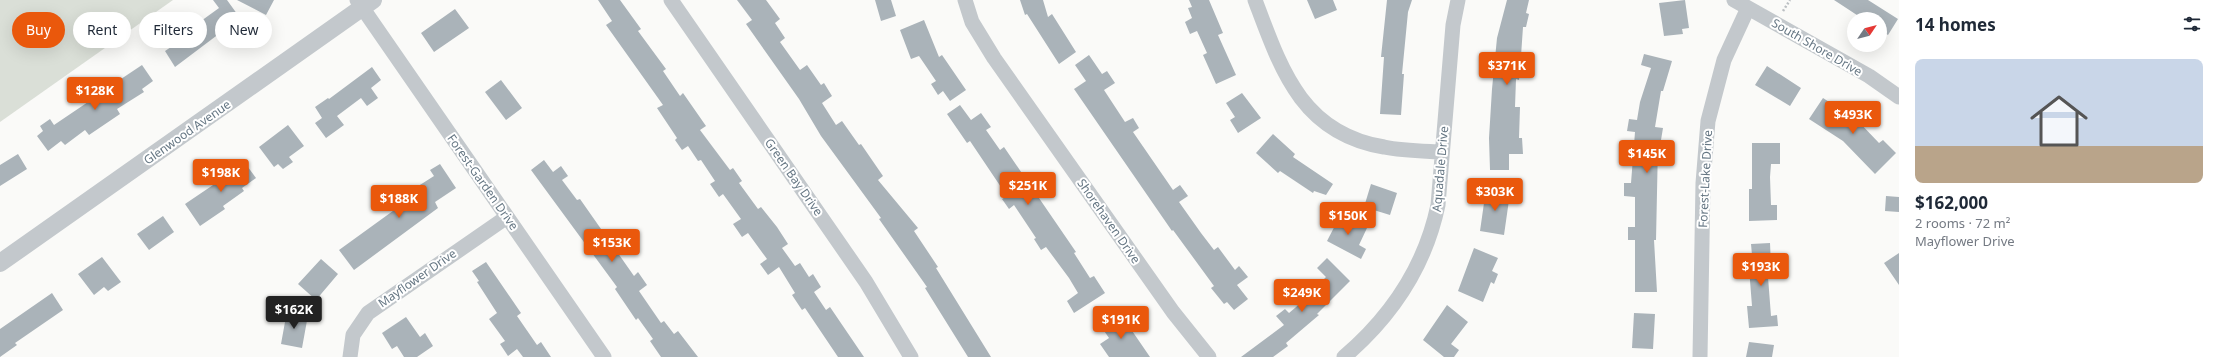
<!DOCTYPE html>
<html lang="en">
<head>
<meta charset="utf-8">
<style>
	body { margin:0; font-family:"Noto Sans",sans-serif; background:#f2f2f3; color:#1f2937; height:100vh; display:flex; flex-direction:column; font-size:15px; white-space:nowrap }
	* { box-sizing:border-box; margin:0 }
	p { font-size:13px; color:#747a83 }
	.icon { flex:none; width:22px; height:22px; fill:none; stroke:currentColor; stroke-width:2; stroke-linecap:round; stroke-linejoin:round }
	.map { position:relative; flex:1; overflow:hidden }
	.side { display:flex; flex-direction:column; background:#fff; width:320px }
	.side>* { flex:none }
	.top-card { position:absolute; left:12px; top:12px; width:380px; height:36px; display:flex; gap:8px }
	.needle { width:26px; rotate:55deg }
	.fabs { position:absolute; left:1847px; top:12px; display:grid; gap:8px }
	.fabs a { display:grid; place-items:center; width:40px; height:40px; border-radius:50%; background:#fff; box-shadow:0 4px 16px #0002; font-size:20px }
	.price { position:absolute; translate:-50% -34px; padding:0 9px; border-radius:4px; background:#ea580c; color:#fff; font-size:13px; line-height:26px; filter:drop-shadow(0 1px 2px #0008) }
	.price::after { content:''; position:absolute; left:50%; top:24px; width:12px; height:9px; margin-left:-6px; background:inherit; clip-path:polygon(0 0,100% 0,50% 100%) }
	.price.on { background:#222; color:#fff }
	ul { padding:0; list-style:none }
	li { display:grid; align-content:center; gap:8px; height:212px; padding:0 16px }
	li+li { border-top:1px solid #e0e1e3 }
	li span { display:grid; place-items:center; height:124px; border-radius:8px; color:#555 }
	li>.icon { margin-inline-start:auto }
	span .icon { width:72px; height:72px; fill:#fffc; stroke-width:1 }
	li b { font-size:17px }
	h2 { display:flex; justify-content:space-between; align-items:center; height:48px; padding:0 16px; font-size:17px }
	.tag { padding:0 14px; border-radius:18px; background:#fff; box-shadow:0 4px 16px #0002; font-size:14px; line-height:36px }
	.tag.on { background:#ea580c; color:#fff }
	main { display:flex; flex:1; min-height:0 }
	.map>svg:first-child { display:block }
	.green { fill:#dadfd7 }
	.building { fill:#aab3b9 }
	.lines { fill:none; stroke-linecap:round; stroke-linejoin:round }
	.path { stroke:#bbbfc2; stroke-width:2.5; stroke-dasharray:2 2; stroke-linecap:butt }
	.minor { stroke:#c3c8cc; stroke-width:15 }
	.tertiary { stroke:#c3c8cc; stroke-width:18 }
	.labels { text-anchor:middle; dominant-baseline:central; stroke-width:4; stroke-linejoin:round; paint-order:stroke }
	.street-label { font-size:12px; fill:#657683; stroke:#fff }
</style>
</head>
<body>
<main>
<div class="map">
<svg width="1899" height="357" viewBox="0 0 1899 357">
	<rect width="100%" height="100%" fill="#fafaf8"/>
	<path class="green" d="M0 0H173L0 122Z"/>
	<path class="building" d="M213 0H227L240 18 175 67 165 51 174 45 172 42 219 8Z
		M237 0H274L266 15Z
		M598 0H620L641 29 638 31 666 69 663 71 680 96 683 93 706 126 700 130 730 170 733 168 742 181 739 183 758 209 761 207 777 227 788 244 782 248 795 266 800 263 809 277 813 274 821 287 814 292 826 310 830 307 864 357H838L805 308 802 310 792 295 795 293 779 267 768 275 760 264 767 259 748 233 742 237 733 224 741 219 723 194 719 197 710 184 715 181 701 160 698 161 688 146 682 150 675 140 677 138 657 108 663 105 606 25 612 21Z
		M737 0H766L780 19 775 23 785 38 780 42 800 70 807 65 821 85 824 83 832 96 822 103 836 125 842 121 859 145 861 144 883 176 878 180 918 228 914 231 938 267 936 268 991 357H968L925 288 927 287 879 219 881 218 821 136 799 99 746 24 752 20Z
		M875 0H891L896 16 881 21Z
		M1020 0H1043L1048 17 1052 14 1076 52 1059 64 1027 14 1025 15Z
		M1189 0H1209L1223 33 1218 35 1236 75 1216 84 1203 55 1207 53 1197 31 1190 34 1185 22 1192 18 1188 8 1192 7Z
		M1307 0H1333L1337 10 1315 19Z
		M1387 0H1412L1408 12 1402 74H1404L1401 115 1380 114 1384 57H1381Z
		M1507 0H1529L1526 13 1529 14 1526 27H1523L1521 56H1526L1525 69 1520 68 1519 80 1516 79 1515 107H1520L1519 138H1522L1523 154H1509V170H1490L1489 138 1492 89 1497 38Z
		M1685 0 1689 28 1682 29 1683 34 1664 36 1659 3Z
		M1834 0H1868L1898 19 1888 35 1880 30V19H1863Z
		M455 9 469 28 434 52 421 33Z
		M924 20 939 57 942 55 966 90 950 101 943 91 938 95 931 84 936 81 919 56 911 59 900 30Z
		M1644 54 1672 61 1663 91H1661L1655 127 1663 128 1660 146 1658 145 1656 240H1654L1657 292H1635V240H1628V227H1635V197L1624 196V183H1631L1635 132 1627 131 1629 119 1637 120 1640 102 1651 68 1641 65Z
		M1089 55 1102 74 1107 71 1115 83 1104 90 1125 122 1133 118 1139 128 1133 132 1173 190 1180 185 1188 196 1179 202 1201 233 1214 250 1218 247 1235 270 1239 266 1248 277 1237 285 1248 299 1234 310 1227 302 1224 304 1211 288 1214 286 1173 230 1172 231 1074 89 1086 81 1075 65Z
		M142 65 153 81 142 89 144 92 117 109 120 114 89 135 85 130 65 145 61 141 48 151 37 136 43 131 40 126 50 119 54 125 91 100 93 103 120 83 118 81Z
		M1767 66 1801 88 1790 106 1755 85Z
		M372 67 381 80 371 88 378 98 367 106 361 98 337 116 344 125 326 138 315 123 322 118 315 107 328 98 329 99Z
		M501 80 522 108 506 120 485 92Z
		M1242 93 1261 118 1238 133 1230 120 1235 117 1226 103Z
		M1823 98 1857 120 1879 143 1883 140 1896 153 1875 174 1843 141 1809 119Z
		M960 105 971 120 981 113 991 127 986 130 1000 150 1004 147 1076 252 1074 253 1090 278 1094 276 1105 293 1074 313 1067 301 1078 293 1069 278 1046 247 1041 250 1034 239 1036 238 1014 205 1009 209 1002 199 1007 196 970 141 967 143 947 114Z
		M288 125 304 146 289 157 293 162 283 169 278 164 274 167 259 147Z
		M1273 134 1295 154 1293 157 1333 184 1326 195 1314 191 1313 193 1280 171 1278 173 1256 153Z
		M1752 143H1780V164H1771L1770 177 1771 205H1777V220L1749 221V189H1752Z
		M18 154 27 169 0 186V165Z
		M242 159 256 178 242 188 244 191 223 206 225 209 200 226 185 204 219 181 217 177Z
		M544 160 553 172 561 166 568 176 562 180 577 200 580 199 634 276 638 272 647 285 639 291 661 323 664 321 674 334 678 331 698 357H661L650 341 653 339 638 318 636 320 615 289 617 287 531 170Z
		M440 164 456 188 435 202 438 208 354 270 339 250 415 195 412 190 434 176 430 170Z
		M1371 184 1397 193 1390 215 1364 207Z
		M1486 189 1510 193 1504 235 1480 231Z
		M1886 196 1899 197V212L1885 211Z
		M1341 214 1367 228 1359 245 1366 249 1361 259 1327 241Z
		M163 216 174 232 149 250 137 234Z
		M1770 243 1771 265H1777L1778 277H1768L1771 316 1777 315 1778 326 1749 328 1747 306H1752L1748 255H1752L1751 244Z
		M1474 248 1498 258 1492 271 1498 274 1494 284 1491 282 1483 302 1458 291Z
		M1899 253V285L1884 263Z
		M102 257 121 282 108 291 104 287 94 295 78 274Z
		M1327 258 1350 281 1317 314 1319 315 1286 343 1288 346 1273 357H1241L1284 325 1276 316 1285 309 1289 313 1315 291 1314 289 1326 277 1317 268Z
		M321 259 338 274 316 300 298 284Z
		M486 262 521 313 517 316 537 345 541 342 551 357H523L517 349 508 356 500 344 505 341 489 319 497 313 477 282 479 281 472 271Z
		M52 293 63 310 15 343 17 345 0 357V329Z
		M1447 305 1468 322 1451 344 1459 350 1454 357H1444L1423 340Z
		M287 311 308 315 302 348 281 344Z
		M1634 313 1655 314 1653 349 1632 348Z
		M1115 314 1123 324 1126 322 1150 357H1109L1100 344 1109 338 1100 325Z
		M406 317 420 337 425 333 433 346 417 357H404L397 346 392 349 382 333Z
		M1749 342 1774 345 1772 357H1746Z"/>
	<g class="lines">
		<path class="path" d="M1783 11 1790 0"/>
		<path class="minor" d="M357 0 604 357
			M671 0 866 282 911 357
			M965 0 972 22 994 58 1173 312 1209 357
			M1255 0C1281 69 1301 133 1384 147 1403 151 1423 151 1442 152
			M1734 0 1869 76 1899 97
			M350 357 353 335 368 313 507 217
			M1344 357C1392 316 1425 267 1438 205L1453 25 1458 0
			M1700 357 1703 183 1708 121 1724 60 1748 8"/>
		<path class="tertiary" d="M0 263 373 0"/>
	</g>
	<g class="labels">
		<g class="street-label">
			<text transform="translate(1817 47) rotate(30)">South Shore Drive</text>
			<text transform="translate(187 132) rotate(-35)">Glenwood Avenue</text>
			<text transform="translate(1440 169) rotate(-85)">Aquadale Drive</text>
			<text transform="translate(794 177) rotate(55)">Green Bay Drive</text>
			<text transform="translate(1705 179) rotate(-87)">Forest-Lake Drive</text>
			<text transform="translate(483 182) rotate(55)">Forest-Garden Drive</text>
			<text transform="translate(1109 221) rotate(55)">Shorehaven Drive</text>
			<text transform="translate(417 278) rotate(-35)">Mayflower Drive</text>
		</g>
	</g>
</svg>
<div class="fabs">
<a><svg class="needle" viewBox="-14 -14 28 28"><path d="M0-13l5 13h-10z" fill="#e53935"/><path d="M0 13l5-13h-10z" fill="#747a83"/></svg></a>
</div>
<b class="price" style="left:1507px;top:86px">$371K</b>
<b class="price" style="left:95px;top:111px">$128K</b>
<b class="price" style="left:1853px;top:135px">$493K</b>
<b class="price" style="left:1647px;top:174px">$145K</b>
<b class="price" style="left:221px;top:193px">$198K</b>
<b class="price" style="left:1028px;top:206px">$251K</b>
<b class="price" style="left:1495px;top:212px">$303K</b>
<b class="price" style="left:399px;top:219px">$188K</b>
<b class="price" style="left:1348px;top:236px">$150K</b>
<b class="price" style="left:612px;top:263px">$153K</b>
<b class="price" style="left:1761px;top:287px">$193K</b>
<b class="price" style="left:1302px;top:313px">$249K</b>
<b class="price on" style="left:294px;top:330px">$162K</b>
<b class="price" style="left:1121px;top:340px">$191K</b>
<div class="top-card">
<a class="tag on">Buy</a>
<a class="tag">Rent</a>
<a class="tag">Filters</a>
<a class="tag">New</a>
</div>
</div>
<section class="side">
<h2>14 homes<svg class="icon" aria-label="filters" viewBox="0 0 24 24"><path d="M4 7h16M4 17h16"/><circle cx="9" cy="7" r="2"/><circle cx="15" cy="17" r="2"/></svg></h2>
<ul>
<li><span style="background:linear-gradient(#c9d6e8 70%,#b9a48a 0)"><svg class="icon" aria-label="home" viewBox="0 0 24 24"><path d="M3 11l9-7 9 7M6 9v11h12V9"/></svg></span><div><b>$162,000</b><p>2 rooms · 72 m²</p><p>Mayflower Drive</p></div></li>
</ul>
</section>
</main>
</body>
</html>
